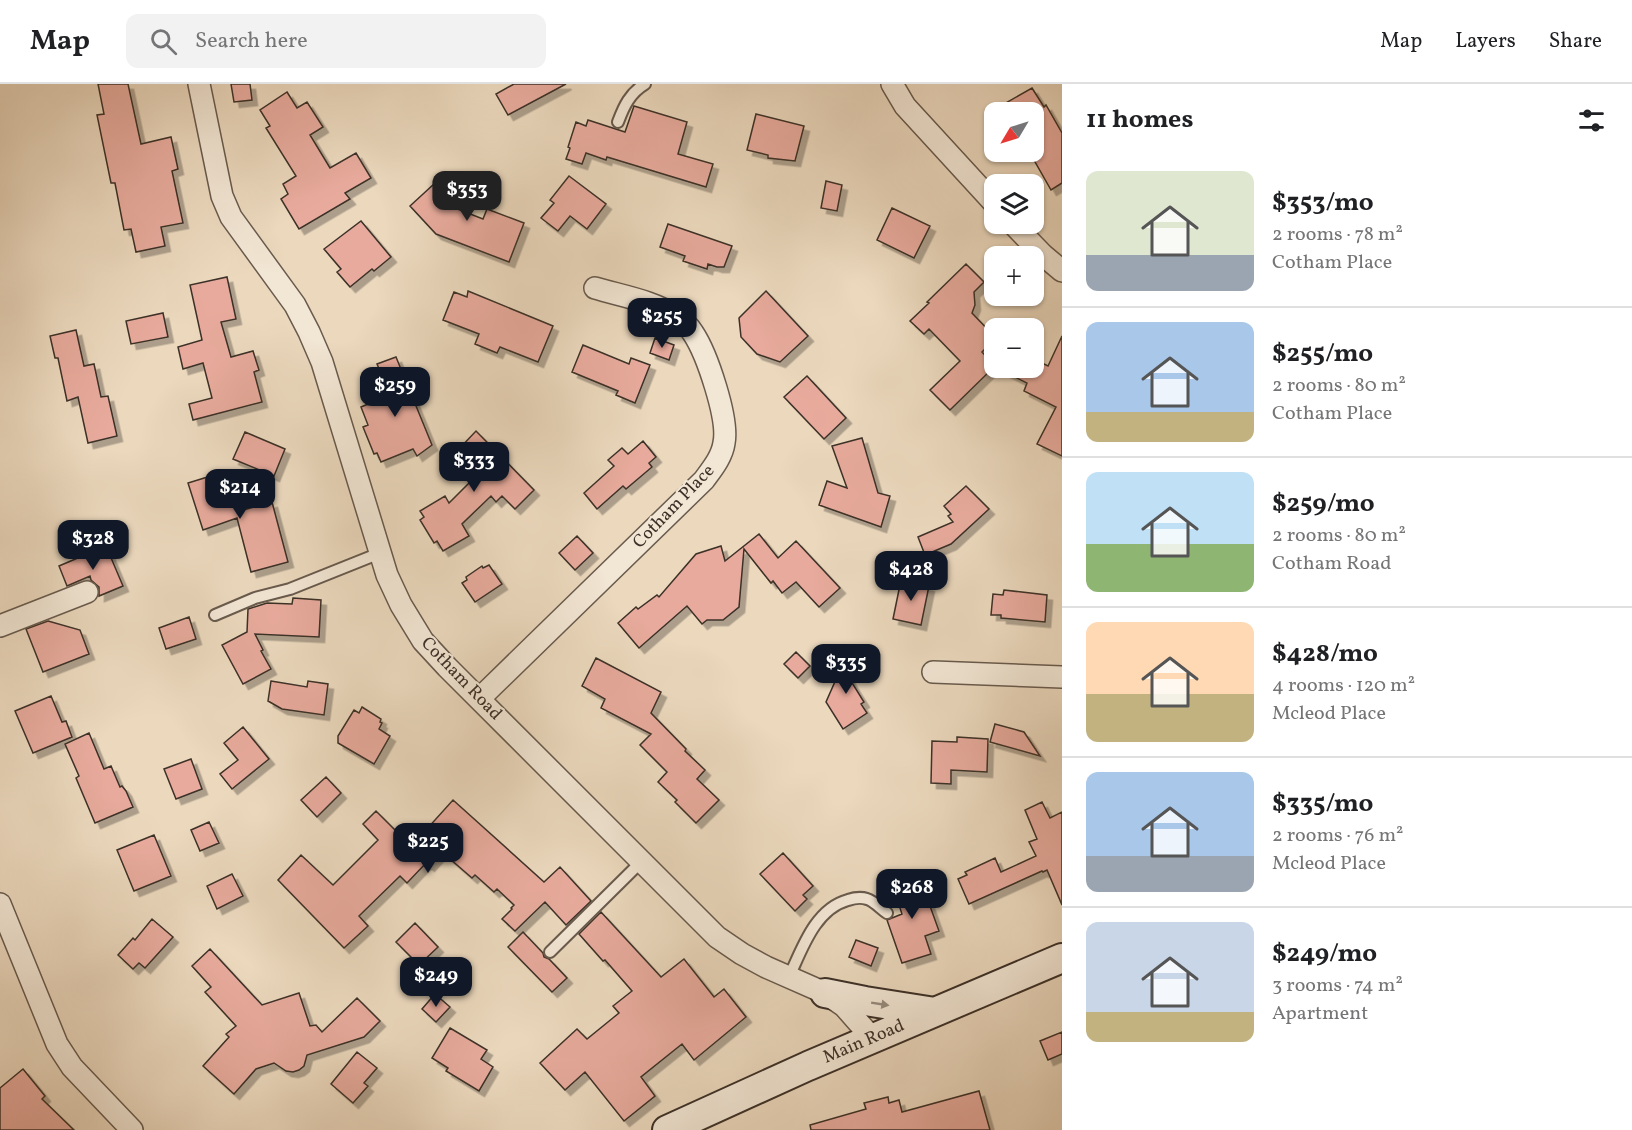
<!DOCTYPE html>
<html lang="en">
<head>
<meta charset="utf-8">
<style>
	body { margin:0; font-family:Vollkorn,serif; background:#f2f2f2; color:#202124; height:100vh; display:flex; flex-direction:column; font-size:22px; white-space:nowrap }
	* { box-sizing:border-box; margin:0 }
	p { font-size:20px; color:#757577 }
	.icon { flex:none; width:33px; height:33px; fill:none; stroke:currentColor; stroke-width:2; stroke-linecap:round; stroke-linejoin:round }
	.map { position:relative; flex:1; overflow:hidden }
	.details { display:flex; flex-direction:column; background:#fff; width:570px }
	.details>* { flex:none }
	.needle { width:39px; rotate:232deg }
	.buttons { position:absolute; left:984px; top:18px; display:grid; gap:12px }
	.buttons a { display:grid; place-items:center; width:60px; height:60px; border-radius:12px; background:#fff; box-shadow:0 2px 4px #0004; font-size:30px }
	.price { position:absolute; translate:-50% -51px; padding:0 14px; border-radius:12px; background:#111827; color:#fff; font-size:20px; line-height:39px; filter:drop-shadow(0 2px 3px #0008) }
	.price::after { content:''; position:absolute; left:50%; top:36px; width:18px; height:14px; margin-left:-9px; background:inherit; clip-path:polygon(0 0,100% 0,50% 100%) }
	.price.on { background:#222; color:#fff }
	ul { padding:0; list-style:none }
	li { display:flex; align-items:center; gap:18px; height:150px; padding:0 24px }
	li+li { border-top:2px solid #e0e0e0 }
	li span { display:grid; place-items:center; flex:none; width:168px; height:120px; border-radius:12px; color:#555 }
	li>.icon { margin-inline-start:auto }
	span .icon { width:72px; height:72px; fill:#fffc; stroke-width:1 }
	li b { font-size:26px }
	h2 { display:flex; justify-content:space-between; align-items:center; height:72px; padding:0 24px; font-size:26px }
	header { display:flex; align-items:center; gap:36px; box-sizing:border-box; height:84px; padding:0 30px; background:#fff; border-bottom:2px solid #e0e0e0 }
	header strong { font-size:28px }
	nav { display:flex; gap:33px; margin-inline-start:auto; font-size:21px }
	.search { width:420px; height:54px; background:#f2f2f2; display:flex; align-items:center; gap:15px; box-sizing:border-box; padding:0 21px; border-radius:12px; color:#757577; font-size:22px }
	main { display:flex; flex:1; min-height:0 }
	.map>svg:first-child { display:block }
	.building { fill:#e7aa9c; stroke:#3c3028; stroke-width:1.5; filter:url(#shadow) }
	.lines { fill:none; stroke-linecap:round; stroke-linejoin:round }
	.lane-casing { stroke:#685a4d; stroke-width:14 }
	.street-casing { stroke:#685a4d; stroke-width:24 }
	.secondary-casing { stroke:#3c3028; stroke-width:32 }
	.lane { stroke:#f2e6d4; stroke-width:10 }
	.street { stroke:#f2e6d4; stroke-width:21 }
	.secondary { stroke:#f2e6d4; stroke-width:28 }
	.oneway { fill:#978b7e }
	.labels { text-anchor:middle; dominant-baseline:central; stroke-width:4.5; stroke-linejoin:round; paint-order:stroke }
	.street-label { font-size:18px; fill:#3c3028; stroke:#f2e6d4 }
</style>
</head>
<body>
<header>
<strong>Map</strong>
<div class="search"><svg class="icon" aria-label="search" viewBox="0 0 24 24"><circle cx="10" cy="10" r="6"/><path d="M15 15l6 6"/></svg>Search here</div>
<nav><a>Map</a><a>Layers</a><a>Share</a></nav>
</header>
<main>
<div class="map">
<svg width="1062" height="1046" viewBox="0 0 1062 1046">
	<defs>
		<filter id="shadow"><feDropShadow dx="5.5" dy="5.5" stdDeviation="0" flood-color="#0004"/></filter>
	</defs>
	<rect width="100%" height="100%" fill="#ebd8bd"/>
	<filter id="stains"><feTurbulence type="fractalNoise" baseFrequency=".00333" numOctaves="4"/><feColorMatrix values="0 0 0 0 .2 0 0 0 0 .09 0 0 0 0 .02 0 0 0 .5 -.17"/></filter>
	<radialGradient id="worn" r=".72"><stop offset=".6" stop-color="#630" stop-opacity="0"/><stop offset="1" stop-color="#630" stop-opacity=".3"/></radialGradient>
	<path class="building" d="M98 0H128L141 60 171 53 178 85 172 87 183 139 161 143 165 162 136 168 131 145 124 146 115 99H111L97 31 104 30Z
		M231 0H250L252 16 234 18Z
		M514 0H566L508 31 496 10Z
		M1032 4 1044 23 1046 21 1062 49V99L1051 106 1034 76 1035 28H990Z
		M287 8 297 24 307 18 323 43 310 51 330 84 356 69 371 94 345 109 350 115 299 145 281 115 288 110 283 100 296 92 266 44 270 42 260 26Z
		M634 22 687 38 678 70 713 80 706 103 607 73 606 76 586 69 582 80 566 75 570 64 568 63 576 38 586 42 588 36 625 48Z
		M756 30 804 42 795 77 768 74V71L747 66Z
		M447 88 460 102 442 119 483 135 487 125 524 139 509 178 436 150 410 122Z
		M569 92 606 120 587 145 570 132 558 147 541 134 554 119 550 116Z
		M826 97 842 101 837 127 821 124Z
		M892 124 930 142 914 174 877 156Z
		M361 137 391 173 374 187 372 185 350 203 337 188 341 185 324 165Z
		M668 140 732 162 724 183H717L708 180 707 185 683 177 685 172 660 163Z
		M966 180 984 198 974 208 975 221 972 229 994 252V256L982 268 994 281V283L950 326 930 306 960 277 929 245 924 250 910 237 929 219 927 218Z
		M227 193 236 235 221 238 231 273 253 267 259 286 254 288 262 318 193 336 189 320 212 314 203 279 183 285 178 263 202 256 190 201Z
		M468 207 553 242 538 278 500 263 497 269 475 260 479 250 443 236 454 208 467 213Z
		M766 207 808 252 780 278 757 270 741 253 739 234Z
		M163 229 168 253 131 260 126 237Z
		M76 246 84 282 94 280 101 313 108 312 117 352 88 359 78 313 67 317 58 274H55L50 252Z
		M1062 252V372L1037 360 1056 323 1024 307 1027 299 997 284H1035L1038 277 1048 282Z
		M655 254 674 261 669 276 650 269Z
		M583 261 629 280 631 274 650 281 635 319 616 311 618 307 572 288Z
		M396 273 432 361 417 372 413 365 381 378 377 369 374 370 363 343 368 341 361 323 390 311 377 280Z
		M807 292 846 334 824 355 784 313Z
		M476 347 534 406 515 425 502 412 496 418 491 412 462 440 469 452 443 467 437 457 434 459 420 436 424 433 420 427 445 412 449 419 480 388 458 366Z
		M245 348 285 365 274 392 233 375Z
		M862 354 878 409 890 412 881 443 819 421 827 397 847 404 832 362Z
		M643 357 656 373 649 379 652 383 626 405 623 402 597 425 584 409 614 382 608 376 622 364 628 370Z
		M227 387 239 427 272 418 288 478 251 488 237 434 203 446 188 399Z
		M966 402 989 425 951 460 925 471 918 453 953 438 948 432 951 430 944 422Z
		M759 450 778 474 796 457 840 504 819 523 796 498 782 509 773 497 771 499 744 465 739 523 723 536H707L702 540 687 522 639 564 618 539 636 523 638 525 657 511 659 513 696 470 721 462 725 477Z
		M577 452 593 469 575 486 559 469Z
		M106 462 123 502 99 512V503L91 496 90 492 67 502 59 482Z
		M489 481 502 500 475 518 462 499 467 496 466 493 482 482 483 484Z
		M901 496 929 502 921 541 893 535Z
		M1004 506 1047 511 1045 538 1001 534V531H991L993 510 1003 511Z
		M293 514 321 516 319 553 255 550 263 566 261 567 271 585 243 600 222 561 247 548 248 525 267 519 292 520Z
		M189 533 196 555 166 565 159 544Z
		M48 537 80 546 89 570 43 588 26 545Z
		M796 568 810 582 798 594 784 580Z
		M859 572V586L849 594 864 618 861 620 867 629 843 645 826 618 845 575Z
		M596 574 661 608 651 629 686 665 685 667 705 686 697 695 719 716 696 739 675 718 677 716 658 698 667 688 640 661 651 650 601 624 605 615 582 602Z
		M271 597 307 603 308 597 328 600 324 631 282 625 268 617Z
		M51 612 62 638 66 637 72 653 33 669 15 627Z
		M362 623 381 635 380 638 382 639 379 645 390 652 374 680 338 659V652L354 626 359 629Z
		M995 640 1024 648 1040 672 990 658Z
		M243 643 269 675 232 705 220 690 238 676 224 659Z
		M89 649 104 685 111 682 120 703 122 702 126 707 133 723 95 739 76 694 79 692 65 660Z
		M957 653 988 655 987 688 951 686V700L931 699 932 657 957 658Z
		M191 675 202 705 176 715 164 685Z
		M326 693 341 709 317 733 301 716Z
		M453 716 544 798 560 783 591 817 566 841 545 818 515 847 502 835 512 825 511 824 514 821 497 805 494 808 475 791 472 794 442 768 429 782 426 779 407 799 400 792 359 832 368 842 344 864 278 796 301 771 333 801 378 756 363 740 376 727 409 760 425 744 426 746Z
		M1042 718 1050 734 1062 728V821L1047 786 1043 788 1042 787 969 820 958 795 967 791 965 788 995 774 1001 788 1036 772 1029 758 1037 755 1025 726Z
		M209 738 219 759 200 767 191 746Z
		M154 751 171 792 134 807 117 766Z
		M783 769 813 802 803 811 807 815 795 827 760 790Z
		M232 790 243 812 217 825 207 802Z
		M921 790 927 807 925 808 939 847 925 852 931 870 902 879 887 836 902 830 892 800Z
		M601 828 661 893 684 875 714 913 724 905 746 933 694 976 682 960 641 993 655 1012 624 1037 585 988 565 1006 540 979 577 945 587 955 619 929 613 922 632 907 605 876 603 877 579 850Z
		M152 835 173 853 145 884 139 879 133 885 118 871 133 854 135 856Z
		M415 839 438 863 419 881 396 858Z
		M523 848 543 869 544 873 549 875 567 894 552 908 508 863Z
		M856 856 878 864 871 882 849 873Z
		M210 865 262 921 299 909 310 942 316 941 322 948 357 914 380 937 364 953 307 971 304 982 299 986 293 988 286 987 274 979 256 985 234 1010 203 982 229 953 226 950 236 942 205 908 211 903 192 882Z
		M435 910 450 923 436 938 422 925Z
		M450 944 487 966 481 975 493 983 479 1007 446 987 448 984 432 974Z
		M1062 948V970L1048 976 1040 957Z
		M357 968 377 984 364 999 368 1002 353 1019 331 1000Z
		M23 985 45 1012 42 1015 74 1046H0V1004Z
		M979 1007 990 1046H811L810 1041 866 1025 864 1019 888 1013 889 1019 899 1016 902 1028Z"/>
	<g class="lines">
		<defs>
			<path id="lane" d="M618 38C624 22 630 9 645 0
				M215 531 255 514 290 505 380 469
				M550 868 642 777
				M789 893C802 865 815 825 848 816 854 814 861 813 867 815 874 817 881 825 887 829"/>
			<path id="street" d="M199 0 222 112 231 133 295 221 309 248 322 278 387 491 401 521 423 557 447 583 717 853 742 870 766 883 825 909 844 922 873 955
				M892 0 905 22 994 119
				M1013 140 1043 171 1062 187
				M0 542 87 508
				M933 588 1062 593
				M479 615 704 396C712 385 722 373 724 359 729 335 707 270 693 249 690 244 683 237 677 233 654 217 622 212 595 204
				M0 820 57 960 72 983 132 1046"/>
			<path id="secondary" d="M825 909 865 917 935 928
				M667 1046 808 982 1062 874"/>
		</defs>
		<use href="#lane" class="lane-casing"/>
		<use href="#street" class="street-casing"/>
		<use href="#secondary" class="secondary-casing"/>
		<use href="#lane" class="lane"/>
		<use href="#street" class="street"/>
		<use href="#secondary" class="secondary"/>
	</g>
	<defs><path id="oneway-solid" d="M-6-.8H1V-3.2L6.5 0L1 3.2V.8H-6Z" transform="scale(1.5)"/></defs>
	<use class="oneway" href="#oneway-solid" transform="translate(880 920) rotate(9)"/>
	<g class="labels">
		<g class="street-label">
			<text transform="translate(674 423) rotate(-46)">Cotham Place</text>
			<text transform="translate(461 595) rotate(46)">Cotham Road</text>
			<text transform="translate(864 958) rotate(-23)">Main Road</text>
		</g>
	</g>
	<rect width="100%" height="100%" filter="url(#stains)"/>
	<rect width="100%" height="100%" fill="url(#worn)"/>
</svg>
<div class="buttons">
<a><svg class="needle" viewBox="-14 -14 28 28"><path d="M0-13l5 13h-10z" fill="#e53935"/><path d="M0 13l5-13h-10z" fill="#757577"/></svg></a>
<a><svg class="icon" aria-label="layers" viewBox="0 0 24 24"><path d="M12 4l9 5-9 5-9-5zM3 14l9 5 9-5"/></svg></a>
<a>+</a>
<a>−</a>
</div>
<b class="price on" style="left:467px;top:138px">$353</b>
<b class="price" style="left:662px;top:265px">$255</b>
<b class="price" style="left:395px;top:334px">$259</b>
<b class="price" style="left:474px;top:409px">$333</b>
<b class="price" style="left:240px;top:436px">$214</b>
<b class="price" style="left:93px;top:487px">$328</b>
<b class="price" style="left:911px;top:518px">$428</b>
<b class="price" style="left:846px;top:611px">$335</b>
<b class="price" style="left:428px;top:790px">$225</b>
<b class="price" style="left:912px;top:836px">$268</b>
<b class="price" style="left:436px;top:924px">$249</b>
</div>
<section class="details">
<h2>11 homes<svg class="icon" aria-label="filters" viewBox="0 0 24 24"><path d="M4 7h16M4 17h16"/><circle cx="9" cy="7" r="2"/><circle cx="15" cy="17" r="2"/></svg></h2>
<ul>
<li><span style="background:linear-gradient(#dfe7d0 70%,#9aa5b1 0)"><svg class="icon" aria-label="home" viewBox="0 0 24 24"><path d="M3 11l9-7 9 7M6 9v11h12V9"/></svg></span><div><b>$353/mo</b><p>2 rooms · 78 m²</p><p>Cotham Place</p></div></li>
<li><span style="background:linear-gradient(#a9c7e8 75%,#c2b280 0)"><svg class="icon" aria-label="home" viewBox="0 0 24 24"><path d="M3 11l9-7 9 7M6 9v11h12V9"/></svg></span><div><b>$255/mo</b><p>2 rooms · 80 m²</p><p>Cotham Place</p></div></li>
<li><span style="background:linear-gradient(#bfe0f5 60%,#8fb573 0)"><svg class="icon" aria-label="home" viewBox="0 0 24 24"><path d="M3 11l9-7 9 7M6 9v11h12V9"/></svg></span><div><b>$259/mo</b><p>2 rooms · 80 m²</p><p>Cotham Road</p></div></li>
<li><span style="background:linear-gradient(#ffd9b3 60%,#c2b280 0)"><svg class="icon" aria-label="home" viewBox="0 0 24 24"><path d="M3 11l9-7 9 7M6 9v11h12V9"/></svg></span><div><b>$428/mo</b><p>4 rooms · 120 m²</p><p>Mcleod Place</p></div></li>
<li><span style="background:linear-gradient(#a9c7e8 70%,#9aa5b1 0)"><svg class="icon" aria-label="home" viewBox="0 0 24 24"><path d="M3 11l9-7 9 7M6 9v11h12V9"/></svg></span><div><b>$335/mo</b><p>2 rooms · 76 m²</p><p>Mcleod Place</p></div></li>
<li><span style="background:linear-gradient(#c9d6e8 75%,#c2b280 0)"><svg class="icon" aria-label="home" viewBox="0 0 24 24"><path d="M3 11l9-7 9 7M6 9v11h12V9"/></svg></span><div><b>$249/mo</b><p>3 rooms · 74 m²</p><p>Apartment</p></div></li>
</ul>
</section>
</main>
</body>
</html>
